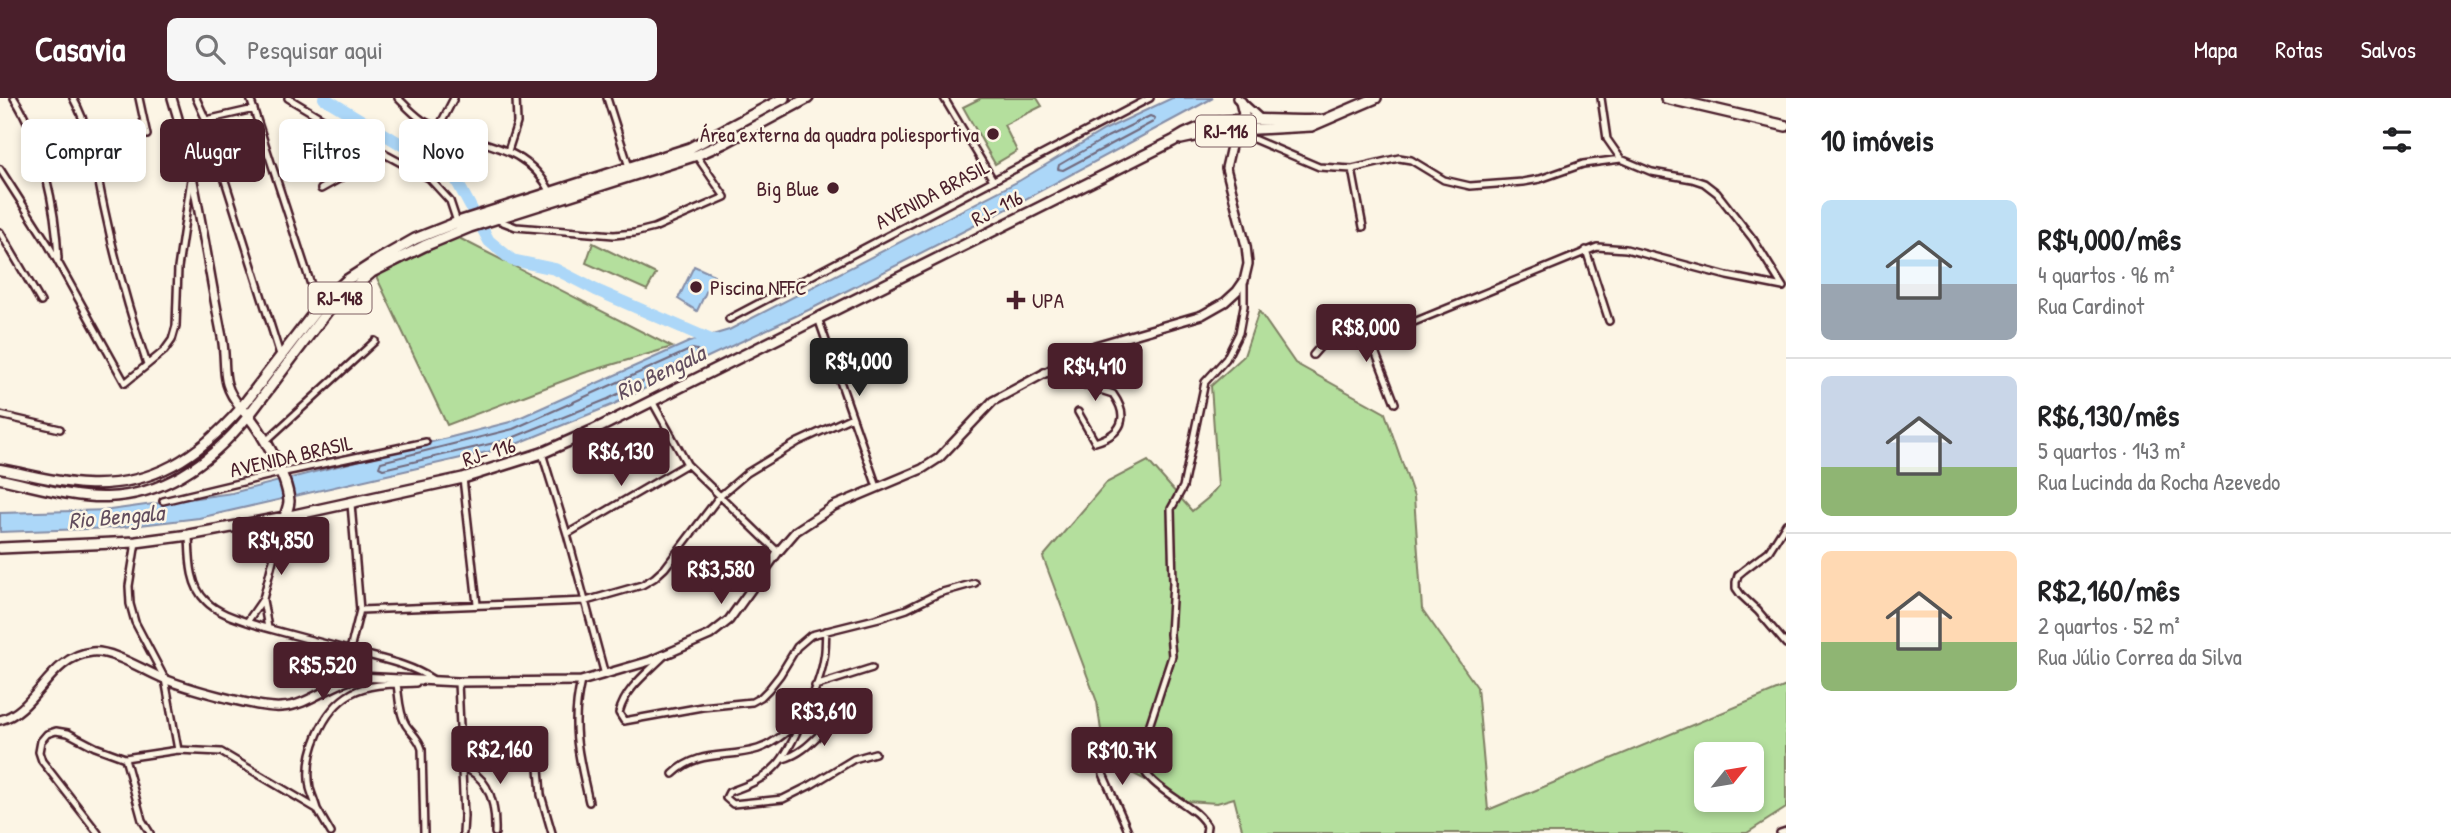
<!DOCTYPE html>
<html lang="pt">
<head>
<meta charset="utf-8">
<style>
	body { margin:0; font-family:"Patrick Hand",sans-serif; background:#f6f6f6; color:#202124; height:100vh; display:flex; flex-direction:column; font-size:26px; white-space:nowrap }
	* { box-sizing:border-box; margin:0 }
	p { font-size:23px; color:#757577 }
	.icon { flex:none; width:38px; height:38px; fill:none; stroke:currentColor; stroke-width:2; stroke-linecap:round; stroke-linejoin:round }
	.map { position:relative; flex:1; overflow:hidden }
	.sheet { display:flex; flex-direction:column; background:#fff; width:665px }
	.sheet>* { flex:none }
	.top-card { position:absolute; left:21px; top:21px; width:665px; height:63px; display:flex; gap:14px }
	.needle { width:46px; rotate:60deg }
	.buttons { position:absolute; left:1694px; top:644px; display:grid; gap:14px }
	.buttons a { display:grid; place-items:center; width:70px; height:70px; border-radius:10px; background:#fff; box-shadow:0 4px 10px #0003; font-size:35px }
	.price { position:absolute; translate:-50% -60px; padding:0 16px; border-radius:7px; background:#4a1f2b; color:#fff; font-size:23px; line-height:46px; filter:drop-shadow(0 2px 4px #0008) }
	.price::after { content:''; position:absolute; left:50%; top:42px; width:21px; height:16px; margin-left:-10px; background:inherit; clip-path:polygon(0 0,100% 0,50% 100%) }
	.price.active { background:#222; color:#fff }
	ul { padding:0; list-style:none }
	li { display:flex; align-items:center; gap:21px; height:175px; padding:0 35px }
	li+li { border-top:2px solid #e0e0e0 }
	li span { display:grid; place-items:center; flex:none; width:196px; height:140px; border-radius:10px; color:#555 }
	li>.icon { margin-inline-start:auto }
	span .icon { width:84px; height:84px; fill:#fffc; stroke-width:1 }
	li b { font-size:30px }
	h2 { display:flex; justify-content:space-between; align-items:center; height:84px; padding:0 35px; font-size:30px }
	.pill { padding:0 24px; border-radius:10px; background:#fff; box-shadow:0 4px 10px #0003; font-size:24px; line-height:63px }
	.pill.active { background:#4a1f2b; color:#fff }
	header { display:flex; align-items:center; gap:42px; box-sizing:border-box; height:98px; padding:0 35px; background:#4a1f2b; color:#fff }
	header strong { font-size:33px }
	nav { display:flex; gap:38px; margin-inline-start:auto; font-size:24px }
	.search { width:490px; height:63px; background:#f6f6f6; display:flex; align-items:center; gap:18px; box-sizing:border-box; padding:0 24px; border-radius:10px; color:#757577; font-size:26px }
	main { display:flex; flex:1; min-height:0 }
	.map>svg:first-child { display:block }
	.green { fill:#b4df9d; stroke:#7f7f64; stroke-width:2; fill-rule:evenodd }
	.water { fill:#acd7f8; stroke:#858da6; stroke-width:2 }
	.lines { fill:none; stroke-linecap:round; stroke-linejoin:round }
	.shore { stroke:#71697d; stroke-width:2 }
	.river { stroke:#acd7f8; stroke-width:12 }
	.minor-casing { stroke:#4a1f2b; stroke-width:10 }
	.tertiary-casing { stroke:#4a1f2b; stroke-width:12 }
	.secondary-casing { stroke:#4a1f2b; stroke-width:13 }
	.primary-casing { stroke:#4a1f2b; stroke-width:14 }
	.minor { stroke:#fcf5e5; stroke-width:5 }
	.tertiary { stroke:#fcf5e5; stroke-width:7 }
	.secondary { stroke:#fcf5e5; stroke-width:8 }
	.primary { stroke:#fcf5e5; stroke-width:9 }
	.poi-dot { fill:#4a1f2b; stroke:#fcf5e5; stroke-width:2.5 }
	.labels { text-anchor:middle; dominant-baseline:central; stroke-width:5; stroke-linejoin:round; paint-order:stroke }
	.shield { fill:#fcf5e5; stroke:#7f5f63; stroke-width:2 }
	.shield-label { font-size:19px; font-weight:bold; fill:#4a1f2b }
	.poi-label { font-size:21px; fill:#4a1f2b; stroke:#fcf5e5; text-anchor:end }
	.street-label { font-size:21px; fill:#4a1f2b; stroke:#fcf5e5 }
	.water-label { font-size:23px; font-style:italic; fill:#624d5e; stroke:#fcf5e5 }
</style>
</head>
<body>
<header>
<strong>Casavia</strong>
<div class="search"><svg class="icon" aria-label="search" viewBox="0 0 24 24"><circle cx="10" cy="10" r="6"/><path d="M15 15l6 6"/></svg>Pesquisar aqui</div>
<nav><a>Mapa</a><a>Rotas</a><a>Salvos</a></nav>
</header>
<main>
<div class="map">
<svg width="1786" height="735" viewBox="0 0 1786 735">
	<rect width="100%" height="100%" fill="#fcf5e5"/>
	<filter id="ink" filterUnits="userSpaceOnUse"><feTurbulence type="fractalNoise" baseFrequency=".0143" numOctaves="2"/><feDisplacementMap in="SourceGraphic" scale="14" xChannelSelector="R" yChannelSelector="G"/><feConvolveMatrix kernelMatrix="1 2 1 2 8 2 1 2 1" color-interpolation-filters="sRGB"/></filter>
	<g filter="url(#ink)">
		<path class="green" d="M981 0H1037L1042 8 1004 27 1017 53 995 66 963 9Z
			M457 139 672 249 584 275 447 327 376 178Z
			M593 145 656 176 647 192 586 165Z
			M1259 213 1295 265 1385 315 1414 399 1422 511 1477 589 1488 712 1786 588V710L1747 735H1243L1234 700 1217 705 1186 703 1105 661 1097 604 1043 459 1106 385 1148 363 1192 413 1208 400 1218 388 1211 288 1244 258ZM1706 656H1752V702H1706Z"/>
		<path class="water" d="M1172 0H1213L1005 112 815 209 695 265 612 307 509 349 199 420 115 430 0 434V415L110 412 232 395 510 324 689 244 729 232 1019 83 1104 32Z
			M694 168 714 177 697 213 678 201Z"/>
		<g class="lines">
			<path class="shore" d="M1150 18 1155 20 1153 24 1063 72 1058 71 1059 67 1107 39Z
				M692 251 697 252 696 257 608 301 507 342 383 371 379 369 381 364 513 331Z"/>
			<path class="river" d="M324 0 454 78 489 143 512 162 555 171 596 192 718 245"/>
			<defs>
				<path id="minor" d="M14 0C42 43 56 110 58 161
					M73 0C93 36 96 75 105 114 116 166 130 216 147 266
					M139 0 147 37
					M196 0 206 22 281 260
					M250 0 314 196 323 208
					M288 0 351 38 429 80 450 103 460 133
					M398 0C406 8 413 16 422 22 469 49 524 40 551 95
					M607 0 629 69
					M944 0 993 82
					M1601 0 1607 41 1621 61
					M206 22 254 11
					M439 29 454 0
					M1238 38 1244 37 1319 69 1352 71 1399 60 1411 62 1444 82 1470 88 1523 84 1540 81 1583 66 1621 61 1652 74 1692 81 1704 85 1717 95 1753 141 1783 189
					M508 53 517 25 516 0
					M0 71 48 146 125 285 164 253 172 242 176 228 178 170 191 81
					M1352 71 1363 129
					M321 91 385 55
					M495 121 516 129 614 137 634 135 654 130 725 99 696 57
					M0 134 41 204
					M1586 152 1609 223
					M1361 217 1395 305
					M818 220 877 389
					M729 221 1150 0
					M1313 257 1333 234 1354 219 1369 216 1414 224 1597 149 1626 151 1727 178 1783 189
					M1044 274 1113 296C1130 320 1122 336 1095 344L1078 314
					M652 303 687 366 778 454
					M0 317 60 331
					M266 343 375 243
					M542 355 567 436 605 577
					M463 380 477 506
					M163 403 280 375 426 344
					M1786 426 1769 453 1744 472 1738 477 1736 484V490L1741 497 1758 513 1786 546
					M567 436 687 366
					M189 437C190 459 189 487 206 503 218 516 242 522 259 528 295 538 331 547 367 557 390 563 412 568 432 581
					M136 444 129 488 130 506 135 524 165 581 178 652
					M263 502 268 530
					M360 512 586 503 642 487 654 480 665 470 719 399 747 375 798 344 852 319
					M247 524 263 501 284 419
					M826 533C825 542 826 551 824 560 821 583 792 652 776 668 763 682 746 688 729 694L726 700 733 706 783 701 811 687 854 661 875 655
					M350 552 360 512 351 406
					M663 559C646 576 625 591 619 615L624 623 702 609 752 604 761 599 769 591 780 577 797 549 811 537 879 520 907 511 939 495 975 485
					M581 583C570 629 579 659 589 704
					M458 584 464 718 463 735
					M397 586C399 599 399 615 406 627 412 636 419 640 422 651L424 735
					M815 588 872 570
					M1093 653 1129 735
					M538 656 541 697 552 735
					M125 660 142 722 150 735
					M783 661C814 653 823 622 855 611
					M461 669C490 678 496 707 495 735
					M673 676C699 651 726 661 758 651 774 646 787 633 800 623
					M317 711C315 704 312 697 310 690 304 657 322 612 352 595 370 585 396 586 416 585
					M98 735 42 663 39 654 41 643 47 636 56 633 68 635 95 649 125 660 178 652 221 654 317 711 331 735
					M1206 735 1207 728C1203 722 1198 716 1192 712 1175 699 1141 682 1139 659L1172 558 1170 536 1173 485 1171 411 1183 389 1205 284 1226 261 1239 235 1244 208V183
					M1780 735 1786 733"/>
				<path id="tertiary" d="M172 0C196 77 206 160 222 239 228 270 218 283 241 310
					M1237 0 1259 20
					M0 622C36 614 49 558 92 554 112 552 143 572 162 580 183 589 259 611 281 609 309 608 332 584 360 579L458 584 581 583 650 563 710 537 729 522 778 454 796 433 834 408 922 371 939 360 993 303 1095 248 1202 217 1225 204 1237 193 1244 183 1248 166 1246 148 1226 70 1231 48 1240 33"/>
				<path id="secondary" d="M0 371C28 376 57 385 86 386 153 389 199 358 241 310
					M0 381C35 388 72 400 107 399 167 397 213 362 249 317"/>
				<path id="primary" d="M1666 0 1786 28
					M1240 25 1244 16 1241 4
					M1181 41 1218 33 1311 28 1376 0
					M249 317 328 212 372 174 424 148 470 129 697 57 724 45 808 0
					M285 419C286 414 289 408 289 403 287 377 259 327 241 310L321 206 347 182 378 162 415 141 458 124 690 50 784 0
					M0 450 136 444 189 437 285 419 463 380 542 355 594 332 1173 43C1222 11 1271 25 1325 22"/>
			</defs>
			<use href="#minor" class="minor-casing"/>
			<use href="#tertiary" class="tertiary-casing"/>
			<use href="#secondary" class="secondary-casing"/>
			<use href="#primary" class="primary-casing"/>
			<use href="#minor" class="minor"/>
			<use href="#tertiary" class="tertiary"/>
			<use href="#secondary" class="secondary"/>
			<use href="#primary" class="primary"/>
		</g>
	</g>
	<g class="poi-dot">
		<circle cx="993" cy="36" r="7"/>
		<circle cx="833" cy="90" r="7"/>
		<circle cx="696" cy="189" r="7"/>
		<path d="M1012.5 191.5h7v7h7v7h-7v7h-7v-7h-7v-7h7z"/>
	</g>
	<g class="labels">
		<g class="shield">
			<rect x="1196" y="17.5" width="60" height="31" rx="5"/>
			<rect x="308.5" y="184.5" width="63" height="31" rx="5"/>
		</g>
		<g class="shield-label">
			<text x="1226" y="33">RJ-116</text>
			<text x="340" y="200">RJ-148</text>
		</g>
		<g class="poi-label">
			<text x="979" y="36">Área externa da quadra poliesportiva</text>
			<text x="819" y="90">Big Blue</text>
			<text x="710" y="189" text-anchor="start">Piscina NFFC</text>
			<text x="1032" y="202" text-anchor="start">UPA</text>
		</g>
		<g class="street-label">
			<text transform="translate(932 96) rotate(-28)">AVENIDA BRASIL</text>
			<text transform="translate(997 110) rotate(-27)">RJ- 116</text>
			<text transform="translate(489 354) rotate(-17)">RJ- 116</text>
			<text transform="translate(291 358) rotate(-13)">AVENIDA BRASIL</text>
		</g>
		<g class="water-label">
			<text transform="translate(660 274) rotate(-26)">Rio Bengala</text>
			<text transform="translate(116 418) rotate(-5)">Rio Bengala</text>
		</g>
	</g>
</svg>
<div class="buttons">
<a><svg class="needle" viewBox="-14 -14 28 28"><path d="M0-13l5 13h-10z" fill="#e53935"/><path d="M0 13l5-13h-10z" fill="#757577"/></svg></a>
</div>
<b class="price" style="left:1366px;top:266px">R$8,000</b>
<b class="price active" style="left:859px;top:300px">R$4,000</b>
<b class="price" style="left:1095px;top:305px">R$4,410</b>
<b class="price" style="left:621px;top:390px">R$6,130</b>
<b class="price" style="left:281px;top:479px">R$4,850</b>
<b class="price" style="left:721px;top:508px">R$3,580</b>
<b class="price" style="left:323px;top:604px">R$5,520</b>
<b class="price" style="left:824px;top:650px">R$3,610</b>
<b class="price" style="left:500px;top:688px">R$2,160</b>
<b class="price" style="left:1122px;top:689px">R$10.7K</b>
<div class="top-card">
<a class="pill">Comprar</a>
<a class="pill active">Alugar</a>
<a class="pill">Filtros</a>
<a class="pill">Novo</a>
</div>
</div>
<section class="sheet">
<h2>10 imóveis<svg class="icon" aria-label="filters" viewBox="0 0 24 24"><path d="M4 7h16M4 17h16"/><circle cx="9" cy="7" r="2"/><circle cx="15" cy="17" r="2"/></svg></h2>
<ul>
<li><span style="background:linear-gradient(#bfe0f5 60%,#9aa5b1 0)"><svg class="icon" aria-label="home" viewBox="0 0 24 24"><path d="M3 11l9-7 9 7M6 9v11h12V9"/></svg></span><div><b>R$4,000/mês</b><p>4 quartos · 96 m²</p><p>Rua Cardinot</p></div></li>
<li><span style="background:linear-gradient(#c9d6e8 65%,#8fb573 0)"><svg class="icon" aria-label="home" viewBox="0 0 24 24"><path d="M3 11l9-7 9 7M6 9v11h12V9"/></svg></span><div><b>R$6,130/mês</b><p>5 quartos · 143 m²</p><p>Rua Lucinda da Rocha Azevedo</p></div></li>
<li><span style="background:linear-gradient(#ffd9b3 65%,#8fb573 0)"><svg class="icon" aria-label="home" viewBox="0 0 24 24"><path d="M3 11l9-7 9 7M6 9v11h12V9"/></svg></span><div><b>R$2,160/mês</b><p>2 quartos · 52 m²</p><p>Rua Júlio Correa da Silva</p></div></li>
</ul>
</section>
</main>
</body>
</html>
